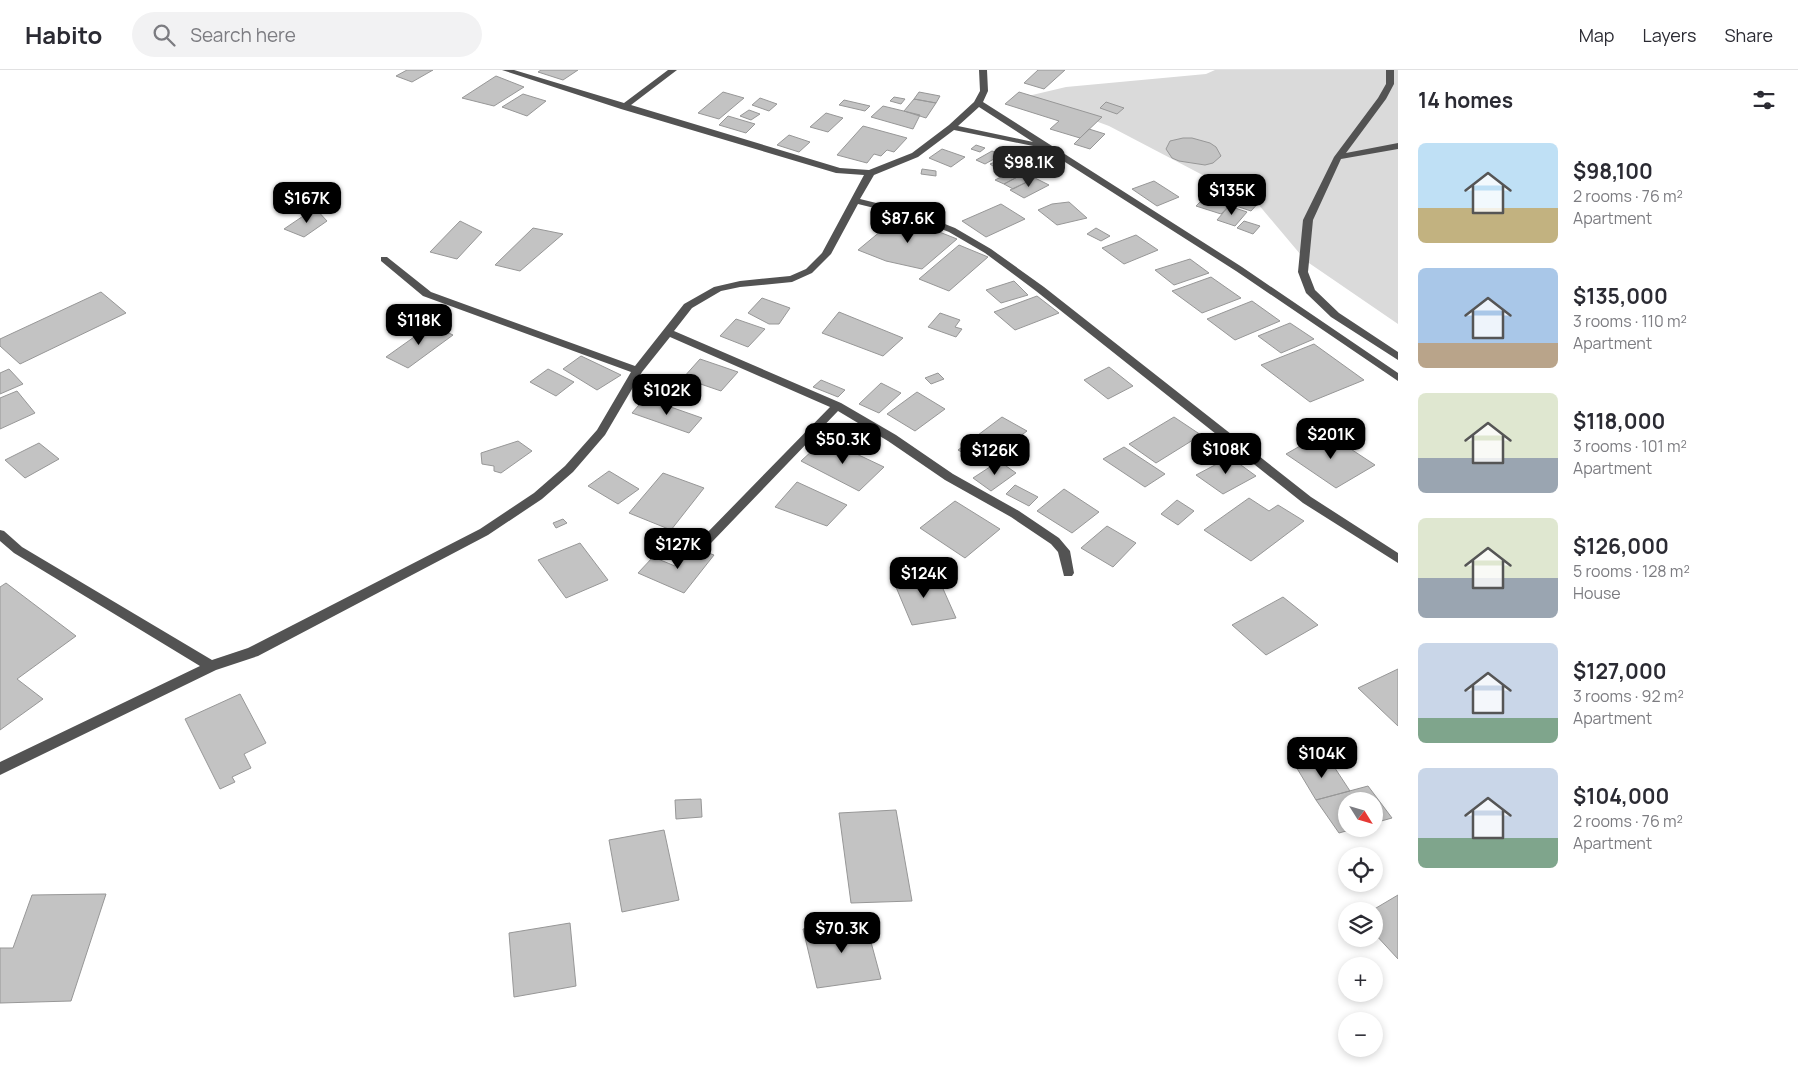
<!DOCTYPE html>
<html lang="en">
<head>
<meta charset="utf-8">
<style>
	body { margin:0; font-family:Manrope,sans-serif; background:#f2f2f3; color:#2b2b33; height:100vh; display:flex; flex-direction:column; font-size:19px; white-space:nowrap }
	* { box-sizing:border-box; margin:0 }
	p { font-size:16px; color:#7c7c81 }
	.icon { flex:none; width:28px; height:28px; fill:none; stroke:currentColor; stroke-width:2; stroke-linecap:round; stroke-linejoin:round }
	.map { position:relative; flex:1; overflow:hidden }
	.sheet { display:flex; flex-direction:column; background:#fff; width:400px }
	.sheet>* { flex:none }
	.needle { width:32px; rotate:127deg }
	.controls { position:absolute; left:1338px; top:722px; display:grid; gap:10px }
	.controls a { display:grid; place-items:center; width:45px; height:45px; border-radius:50%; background:#fff; box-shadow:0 2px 8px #0003; font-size:25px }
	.price { position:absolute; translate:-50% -42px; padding:0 11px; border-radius:10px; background:#000; color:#fff; font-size:16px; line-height:32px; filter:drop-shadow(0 1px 2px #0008) }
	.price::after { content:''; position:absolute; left:50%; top:30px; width:15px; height:11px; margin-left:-8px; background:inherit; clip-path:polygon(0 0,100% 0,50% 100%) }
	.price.active { background:#222; color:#fff }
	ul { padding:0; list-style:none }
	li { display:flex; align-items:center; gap:15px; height:125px; padding:0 20px }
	li span { display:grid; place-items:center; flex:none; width:140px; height:100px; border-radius:8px; color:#555 }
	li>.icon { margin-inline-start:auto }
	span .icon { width:60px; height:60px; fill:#fffc; stroke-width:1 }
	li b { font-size:21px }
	h2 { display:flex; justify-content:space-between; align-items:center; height:60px; padding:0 20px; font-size:21px }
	header { display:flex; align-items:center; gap:30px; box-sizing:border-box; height:70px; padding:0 25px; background:#fff; border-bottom:1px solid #e1e1e2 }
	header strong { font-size:24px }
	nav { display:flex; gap:28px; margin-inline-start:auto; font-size:18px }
	.search { width:350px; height:45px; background:#f2f2f3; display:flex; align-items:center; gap:12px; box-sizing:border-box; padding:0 18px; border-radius:28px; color:#7c7c81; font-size:19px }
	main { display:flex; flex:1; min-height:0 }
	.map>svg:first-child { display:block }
	.green { fill:#dadada }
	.building { fill:#c3c3c3; stroke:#979797 }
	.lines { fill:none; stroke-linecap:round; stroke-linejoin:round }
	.minor { fill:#535353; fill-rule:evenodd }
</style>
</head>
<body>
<header>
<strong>Habito</strong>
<div class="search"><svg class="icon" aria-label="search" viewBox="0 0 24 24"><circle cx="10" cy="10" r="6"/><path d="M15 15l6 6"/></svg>Search here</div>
<nav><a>Map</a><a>Layers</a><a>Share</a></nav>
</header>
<main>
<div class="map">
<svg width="1398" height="1003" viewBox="0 0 1398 1003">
	<rect width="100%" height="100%" fill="#fff"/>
	<path class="green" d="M1215 0H1398V254L1306 191 1258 134 1109 56 1028 26 1066 17 1206 4Z"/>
	<path class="building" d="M407 0H433L412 12 396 6Z
		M541 0H578L563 10 538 2Z
		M1038 0H1065L1044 19 1024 13Z
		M496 6 524 17 494 36 462 28Z
		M723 22 744 28 719 49 698 43Z
		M919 22 940 26 936 33 914 29Z
		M1019 22 1102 47 1080 68 1050 59 1059 51 1005 34Z
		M523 24 546 31 527 46 502 37Z
		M894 27 905 29 901 34 890 31Z
		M760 28 777 34 769 41 752 35Z
		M914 29 936 33 926 48 904 41Z
		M844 30 870 36 865 41 839 35Z
		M1106 32 1124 38 1117 44 1100 38Z
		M883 36 920 45 913 59 871 47Z
		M749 40 760 44 751 50 740 46Z
		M826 43 843 48 828 62 810 57Z
		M728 46 755 54 746 63 719 55Z
		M863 56 907 68 894 82 887 80 881 86 874 84 867 93 837 85Z
		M1089 59 1105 64 1090 79 1074 74Z
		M789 65 810 72 799 82 777 75Z
		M1183 68H1192L1210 73 1216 77 1221 86 1213 93 1205 95 1179 91 1172 88 1166 79 1170 71Z
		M976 75 985 78 980 82 971 79Z
		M942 79 965 87 951 97 929 88Z
		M992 81 1001 85 985 94 976 90Z
		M1010 86 1020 93 1000 101 990 94Z
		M922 99 936 101V106L921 104Z
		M1017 99 1025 103 1004 114 995 110Z
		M1025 103 1035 108 1013 119 1004 114Z
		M1035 108 1049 115 1024 128 1010 120Z
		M1154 111 1179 127 1157 136 1132 119Z
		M1218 114 1242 122 1221 144 1196 136Z
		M1247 124 1262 129 1251 141 1236 136Z
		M1069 132 1087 148 1057 155 1038 140 1052 134Z
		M1001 134 1025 149 986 167 962 151Z
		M1229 136 1247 142 1235 156 1217 150Z
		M315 138 327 151 304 167 284 159Z
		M899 146 957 169 922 199 886 191 858 180Z
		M460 151 482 162 457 189 430 182Z
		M1244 151 1260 156 1253 164 1237 158Z
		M533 158 563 164 520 201 495 195Z
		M1096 158 1110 166 1101 171 1087 164Z
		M1136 165 1158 180 1124 194 1102 178Z
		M959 175 988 187 949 221 919 209Z
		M1190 189 1209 203 1174 215 1155 200Z
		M1211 207 1241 228 1202 243 1172 221Z
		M1014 211 1028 225 1001 233 986 220Z
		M101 222 126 243 20 294 0 276V269Z
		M1037 226 1059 243 1015 260 994 242Z
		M762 228 790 238 779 254H769L748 243Z
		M1252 231 1280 251 1235 270 1207 249Z
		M839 242 903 268 883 286 822 263Z
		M940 243 960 250 955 257 962 259 956 267 928 257Z
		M736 249 765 259 748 277 720 266Z
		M1290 253 1314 269 1281 283 1258 266Z
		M431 255 453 265 408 298 386 287Z
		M1314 274 1364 310 1310 332 1261 295Z
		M581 286 621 305 597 320 563 299Z
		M700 289 738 302 721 321 683 308Z
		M1109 297 1133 316 1108 329 1084 310Z
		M9 299 23 314 0 324V303Z
		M548 299 574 312 556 326 530 312Z
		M938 303 944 309 931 314 925 308Z
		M821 310 845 320 838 327 813 317Z
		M881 313 901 323 879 343 859 334Z
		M17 321 35 343 0 359V328Z
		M917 322 945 339 915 361 887 344Z
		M645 328 702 348 689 363 632 343Z
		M1002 347 1027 361 990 389 979 383 972 388 958 380Z
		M1174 347 1201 365 1156 393 1129 374Z
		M1325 362 1375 395 1336 418 1286 384Z
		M825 369 884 397 859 421 801 391Z
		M518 371 532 381 501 403 494 401V396L482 394 481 383Z
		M39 373 59 389 25 408 5 390Z
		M1124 377 1165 404 1145 417 1103 389Z
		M1230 387 1256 406 1223 424 1196 405Z
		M999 391 1016 403 991 421 973 408Z
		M609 401 639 419 618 434 588 416Z
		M663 403 704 418 671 460 629 443Z
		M797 412 847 435 827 456 775 437Z
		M1015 415 1038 427 1029 436 1006 424Z
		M1064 419 1099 442 1072 463 1037 441Z
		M1249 428 1269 441 1278 435 1304 451 1251 491 1204 460Z
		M1177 430 1194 441 1178 455 1161 444Z
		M955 431 1000 459 965 488 920 458Z
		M563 449 567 453 556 458 553 453Z
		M1107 456 1136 473 1113 497 1081 478Z
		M580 473 608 510 566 528 538 490Z
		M691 477 714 485 684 523 638 503 653 487 675 496Z
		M936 503 956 548 912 555 893 510Z
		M6 513 76 566 17 609 43 629 0 660V517Z
		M1283 527 1318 555 1266 585 1232 555Z
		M1398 599V656L1358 618Z
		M240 624 266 673 244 684 251 698 232 707 235 712 220 719 185 649Z
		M1329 689 1350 721 1316 730 1295 695Z
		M1368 716 1392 748 1374 753V731H1346V759H1353L1339 763 1316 730Z
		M701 729 702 747 676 749 675 730Z
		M896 740 912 831 851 833 839 743Z
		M664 760 679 830 622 842 609 770Z
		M106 824 71 931 0 933V878H13L32 825Z
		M1398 825V889L1374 863V841H1371Z
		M865 850 881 909 817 918 803 859Z
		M570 853 576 916 514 927 509 863Z"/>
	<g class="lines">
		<path class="minor" d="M502 0H514L624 33 668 0H677L631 35 840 98 869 100 912 83 949 55 974 32 980 21 979 0H987L988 21 983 32 1242 197 1398 303V311L1236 201 1043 78 954 60 918 87 874 105 860 129 917 143 955 158 991 179 1044 217 1311 427 1398 483V493L1303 433 1036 221 985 183 949 162 911 147 858 134 831 184 812 203 792 212 740 217 721 221 692 238 674 261 841 333 896 365 953 404 1019 441 1059 468 1070 481 1074 503 1072 506H1064L1058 482 1051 474 1011 447 945 410 888 371 838 341 711 473H703L701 470 703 467 830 337 670 267 642 302 605 365 573 402 542 429 488 465 258 586 216 600 0 705V692L200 596 14 483 0 471V460L4 461 22 477 212 590 248 578 480 459 534 423 565 396 597 360 631 302 423 226 381 191V187H387L431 222 635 296 684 234 714 217 740 211 790 206 806 199 822 183 864 105 836 103 621 39ZM979 37 1033 72 958 56Z
			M1386 0H1394V14L1386 29 1346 83 1398 73V79L1341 89 1313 150 1308 202 1315 220 1339 243 1398 282V290L1331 247 1306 223 1298 202 1303 150 1334 87 1378 28 1386 14Z"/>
	</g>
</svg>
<div class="controls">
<a><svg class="needle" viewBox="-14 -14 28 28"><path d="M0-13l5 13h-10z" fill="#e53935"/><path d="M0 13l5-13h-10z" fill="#7c7c81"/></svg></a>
<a><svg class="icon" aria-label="locate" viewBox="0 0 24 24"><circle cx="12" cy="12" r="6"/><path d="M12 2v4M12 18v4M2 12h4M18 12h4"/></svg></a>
<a><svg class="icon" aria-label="layers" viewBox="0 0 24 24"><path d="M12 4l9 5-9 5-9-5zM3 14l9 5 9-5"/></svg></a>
<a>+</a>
<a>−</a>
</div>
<b class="price active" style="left:1029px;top:118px">$98.1K</b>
<b class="price" style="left:1232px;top:146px">$135K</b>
<b class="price" style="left:307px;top:154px">$167K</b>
<b class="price" style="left:908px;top:174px">$87.6K</b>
<b class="price" style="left:419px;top:276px">$118K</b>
<b class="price" style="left:667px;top:346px">$102K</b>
<b class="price" style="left:1331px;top:390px">$201K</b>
<b class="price" style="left:843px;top:395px">$50.3K</b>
<b class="price" style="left:1226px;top:405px">$108K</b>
<b class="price" style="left:995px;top:406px">$126K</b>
<b class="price" style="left:678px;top:500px">$127K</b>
<b class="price" style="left:924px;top:529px">$124K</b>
<b class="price" style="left:1322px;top:709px">$104K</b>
<b class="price" style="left:842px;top:884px">$70.3K</b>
</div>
<section class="sheet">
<h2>14 homes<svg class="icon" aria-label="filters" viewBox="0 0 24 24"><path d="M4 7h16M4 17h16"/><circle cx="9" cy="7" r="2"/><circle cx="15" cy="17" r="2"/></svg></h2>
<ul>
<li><span style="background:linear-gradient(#bfe0f5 65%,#c2b280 0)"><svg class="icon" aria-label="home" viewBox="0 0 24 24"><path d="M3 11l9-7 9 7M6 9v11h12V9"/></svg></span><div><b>$98,100</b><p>2 rooms · 76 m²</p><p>Apartment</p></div></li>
<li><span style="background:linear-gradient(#a9c7e8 75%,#b9a48a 0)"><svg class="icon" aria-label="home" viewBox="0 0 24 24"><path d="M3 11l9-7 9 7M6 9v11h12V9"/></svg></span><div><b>$135,000</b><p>3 rooms · 110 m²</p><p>Apartment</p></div></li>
<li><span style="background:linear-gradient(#dfe7d0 65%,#9aa5b1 0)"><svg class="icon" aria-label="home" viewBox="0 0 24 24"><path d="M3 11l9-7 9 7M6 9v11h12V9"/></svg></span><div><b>$118,000</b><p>3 rooms · 101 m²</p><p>Apartment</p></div></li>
<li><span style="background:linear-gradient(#dfe7d0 60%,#9aa5b1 0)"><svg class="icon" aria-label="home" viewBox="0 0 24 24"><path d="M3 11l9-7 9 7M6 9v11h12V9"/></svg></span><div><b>$126,000</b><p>5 rooms · 128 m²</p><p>House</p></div></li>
<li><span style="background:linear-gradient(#c9d6e8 75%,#7fa58c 0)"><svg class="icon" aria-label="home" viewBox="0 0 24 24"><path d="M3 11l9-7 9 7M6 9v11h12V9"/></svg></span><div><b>$127,000</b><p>3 rooms · 92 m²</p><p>Apartment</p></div></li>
<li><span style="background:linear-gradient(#c9d6e8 70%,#7fa58c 0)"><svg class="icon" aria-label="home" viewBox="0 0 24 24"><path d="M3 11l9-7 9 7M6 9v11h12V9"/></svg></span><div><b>$104,000</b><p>2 rooms · 76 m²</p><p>Apartment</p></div></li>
</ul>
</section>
</main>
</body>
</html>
